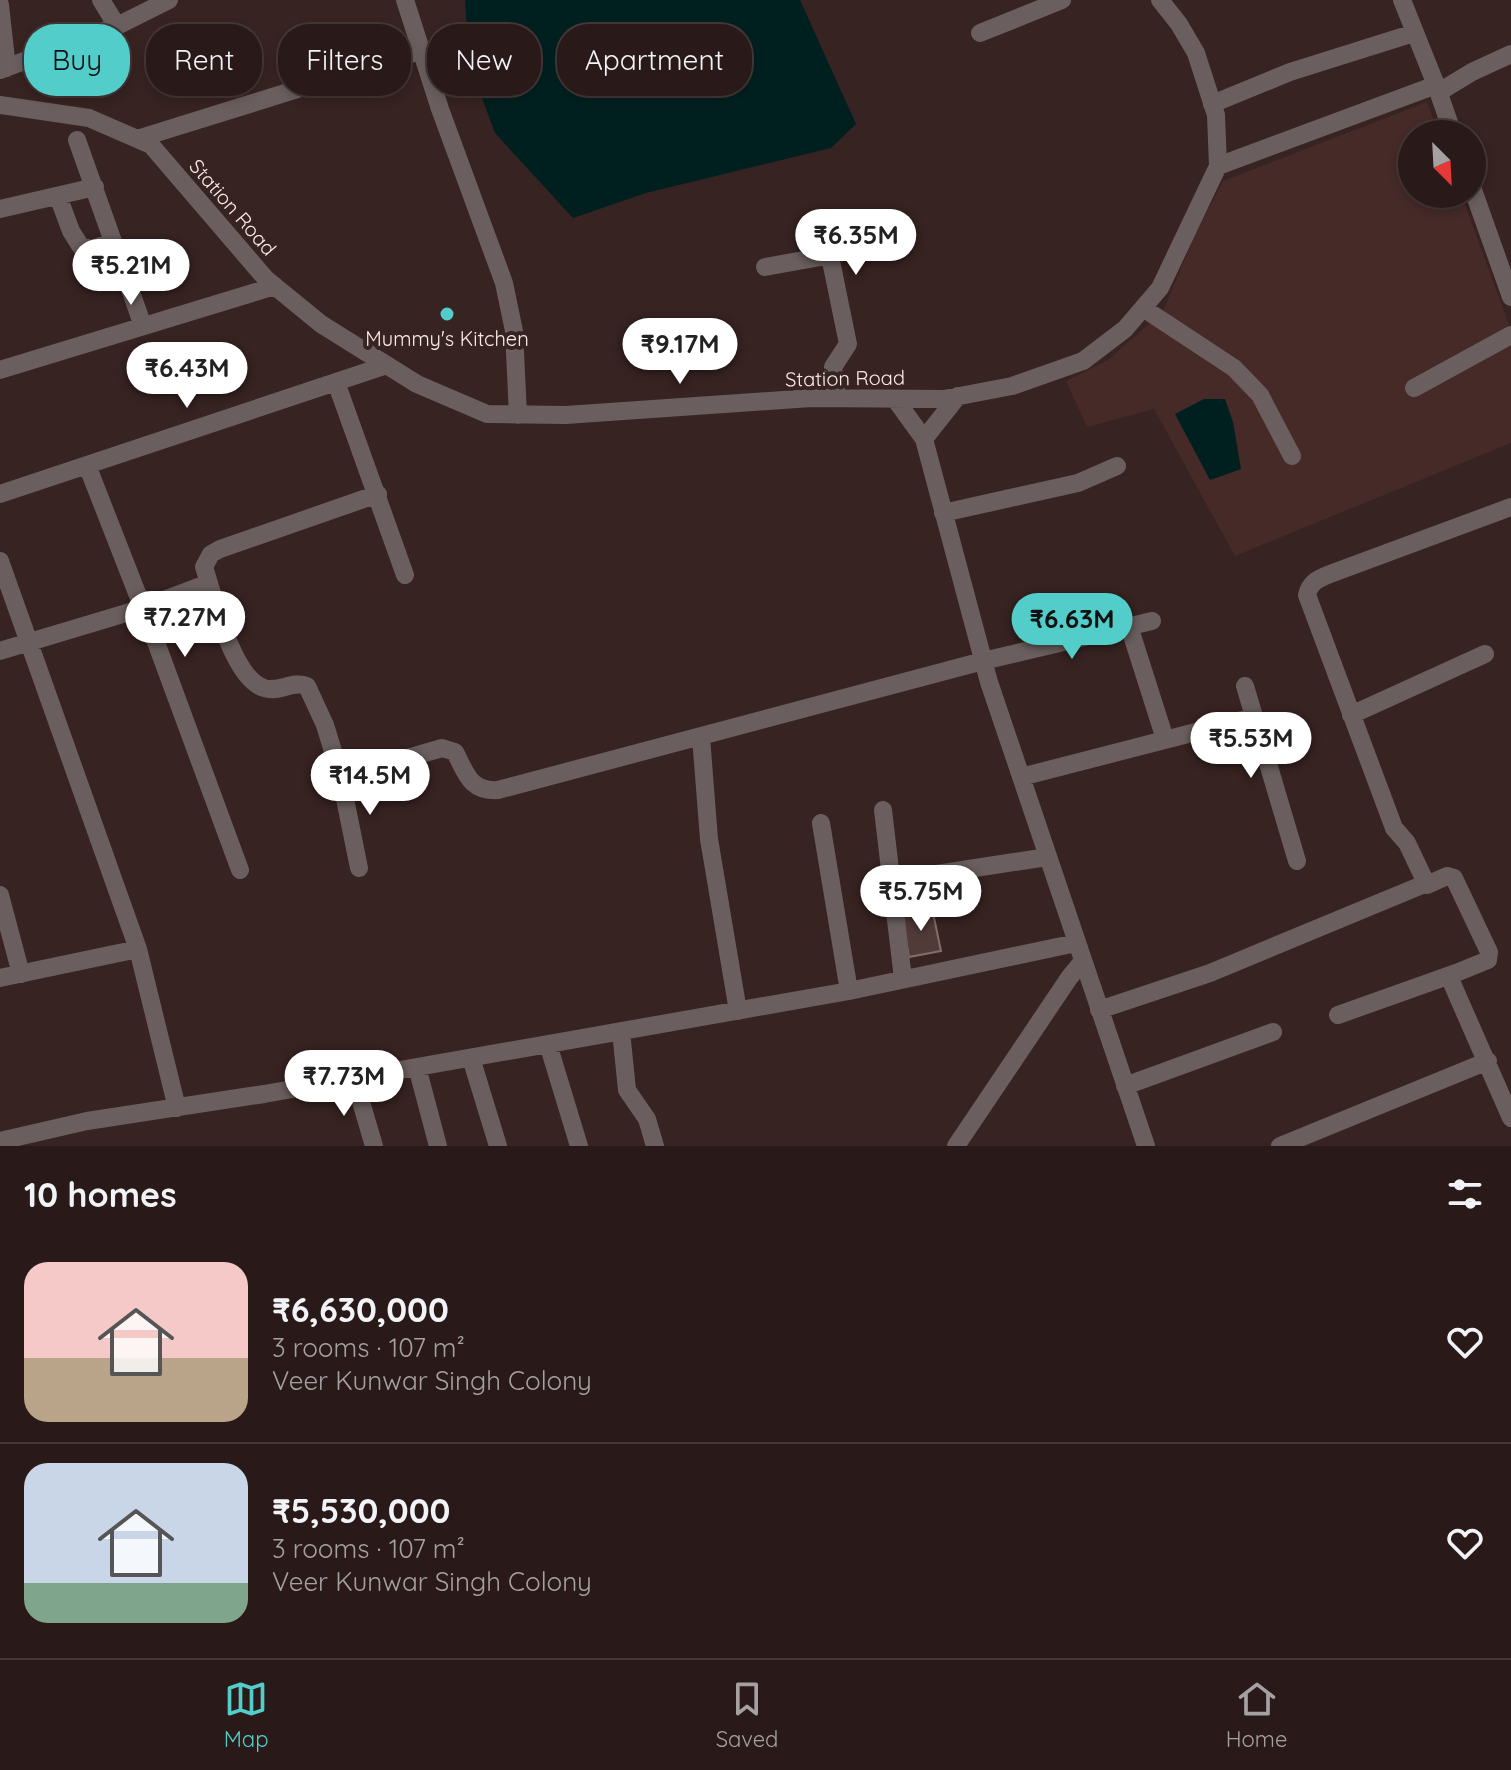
<!DOCTYPE html>
<html lang="en">
<head>
<meta charset="utf-8">
<style>
	body { margin:0; font-family:Quicksand,sans-serif; background:#352726; color:#f1f3f6; height:100vh; display:flex; flex-direction:column; font-size:30px; white-space:nowrap }
	* { box-sizing:border-box; margin:0 }
	p { font-size:26px; color:#a5a1a2 }
	.icon { flex:none; width:44px; height:44px; fill:none; stroke:currentColor; stroke-width:2; stroke-linecap:round; stroke-linejoin:round }
	.map { position:relative; height:1146px; overflow:hidden }
	.side { display:flex; flex-direction:column; background:#291a19; flex:1 }
	.side>* { flex:none }
	.hud { position:absolute; left:24px; top:24px; width:800px; height:72px; display:flex; gap:16px }
	.needle { width:52px; rotate:156deg }
	.buttons { position:absolute; left:1398px; top:120px; display:grid; gap:16px }
	.buttons a { display:grid; place-items:center; width:88px; height:88px; border-radius:50%; background:#291a19; box-shadow:0 4px 12px #0003,0 0 0 2px #453838; font-size:40px }
	.price { position:absolute; translate:-50% -68px; padding:0 18px; border-radius:28px; background:#fff; color:#222; font-size:26px; line-height:52px; filter:drop-shadow(0 2px 4px #0008) }
	.price::after { content:''; position:absolute; left:50%; top:48px; width:24px; height:18px; margin-left:-12px; background:inherit; clip-path:polygon(0 0,100% 0,50% 100%) }
	.price.current { background:#53cdc9; color:#111 }
	ul { padding:0; list-style:none }
	li { display:flex; align-items:center; gap:24px; height:200px; padding:0 24px }
	li+li { border-top:2px solid #453838 }
	li span { display:grid; place-items:center; flex:none; width:224px; height:160px; border-radius:24px; color:#555 }
	li>.icon { margin-inline-start:auto }
	span .icon { width:96px; height:96px; fill:#fffc; stroke-width:1 }
	li b { font-size:34px }
	h2 { display:flex; justify-content:space-between; align-items:center; height:96px; padding:0 24px; font-size:34px }
	.pill { padding:0 28px; border-radius:32px; background:#291a19; box-shadow:0 4px 12px #0003,0 0 0 2px #453838; font-size:28px; line-height:72px }
	.pill.current { background:#53cdc9; color:#111 }
	.tab-bar { display:flex; justify-content:space-around; align-items:center; height:112px; border-top:2px solid #453838; background:#291a19; font-size:22px; color:#a5a1a2 }
	.tab-bar a { display:grid; justify-items:center; gap:4px }
	.tab-bar .current { color:#53cdc9 }
	.map>svg:first-child { display:block }
	.built { fill:#452a28 }
	.water { fill:#00201f }
	.building { fill:#513b39; stroke:#856d6a; stroke-width:2 }
	.lines { fill:none; stroke-linecap:round; stroke-linejoin:round }
	.minor { stroke:#6a5f5e; stroke-width:18 }
	.poi-dot { fill:#53cdc9; stroke:#372321; stroke-width:3 }
	.labels { text-anchor:middle; dominant-baseline:central; stroke-width:8; stroke-linejoin:round; paint-order:stroke }
	.street-label { font-size:20px; fill:#faecea; stroke:#372321 }
	.poi-label { font-size:20px; fill:#faecea; stroke:#372321 }
</style>
</head>
<body>
<div class="map">
<svg width="1511" height="1146" viewBox="0 0 1511 1146">
	<rect width="100%" height="100%" fill="#372321"/>
	<path class="built" d="M1427 102 1439 134H1412V194H1461L1511 330V443L1235 556 1154 409 1087 427 1066 381 1108 360 1163 311 1195 235 1223 181Z"/>
	<path class="water" d="M465 0H800L856 124 831 148 646 193 573 218 495 133 469 63Z
		M1204 399H1225L1233 422 1241 469 1210 480 1175 414Z"/>
	<path class="building" d="M932 908 941 951 909 957 901 915Z"/>
	<g class="lines">
		<path class="minor" d="M101 0 117 26
			M405 0 440 109 504 283 514 331 518 415
			M1402 0 1436 85
			M0 5 7 68
			M980 33 1062 0
			M0 70 117 26 169 0
			M1439 92 1472 72 1511 54
			M1212 104 1290 72 1414 33
			M0 105 89 118 151 145 266 279 321 324 417 384 487 414 566 415 811 398 944 399 1012 386 1083 361 1125 329 1160 288 1218 166 1216 115 1196 53 1179 24 1160 0
			M137 139 420 51
			M77 140 143 326
			M1218 166 1436 85 1453 134
			M1472 187 1511 297
			M58 196 71 231 81 247 93 249 113 241
			M0 209 95 187
			M765 267 826 256 831 261 848 344 833 367 837 398
			M1143 308 1234 368 1260 395 1292 456
			M0 370 275 286
			M336 382 405 575
			M1414 388 1511 335
			M895 399 924 439 989 682 1146 1146
			M924 439 958 396
			M87 465 153 634 240 870
			M0 494 387 365
			M378 494 220 549 211 554 204 567C214 597 232 678 264 688 280 693 292 680 307 686L325 725 340 774H353L442 748 455 752C466 773 470 792 498 790L983 661 1152 621
			M1511 507 1330 574C1318 579 1310 582 1307 595L1394 828 1407 843 1427 885 1447 876 1454 878 1489 952 1488 960 1456 973 1451 981 1511 1118
			M943 513 1078 483 1117 466
			M0 561 138 949 177 1108
			M1129 626 1165 739
			M0 651 143 608 209 583
			M1245 686 1297 861
			M1351 715 1485 654
			M701 737 709 839 738 1011
			M340 774 359 868
			M1021 777 1254 717
			M883 810 903 979
			M821 823 849 991
			M891 881 1047 857
			M0 895 21 974
			M0 978 138 949
			M1099 1010 1210 973 1427 883
			M1338 1015 1456 973
			M621 1031 627 1090 647 1119 655 1146
			M548 1044 579 1146
			M471 1058 498 1146
			M417 1067 438 1146
			M354 1078 374 1146
			M1125 1086 1273 1032
			M0 1141 87 1121 264 1094 849 991 1076 943
			M956 1146 1069 978 1082 962
			M1280 1146 1488 1061"/>
	</g>
	<circle class="poi-dot" cx="447" cy="314" r="8"/>
	<g class="labels">
		<g class="street-label">
			<text transform="translate(233 207) rotate(49)">Station Road</text>
			<text transform="translate(845 378) rotate(-1)">Station Road</text>
		</g>
		<g class="poi-label">
			<text x="447" y="338">Mummy's Kitchen</text>
		</g>
	</g>
</svg>
<div class="buttons">
<a><svg class="needle" viewBox="-14 -14 28 28"><path d="M0-13l5 13h-10z" fill="#e53935"/><path d="M0 13l5-13h-10z" fill="#a5a1a2"/></svg></a>
</div>
<b class="price" style="left:856px;top:277px">₹6.35M</b>
<b class="price" style="left:131px;top:307px">₹5.21M</b>
<b class="price" style="left:680px;top:386px">₹9.17M</b>
<b class="price" style="left:187px;top:410px">₹6.43M</b>
<b class="price" style="left:185px;top:659px">₹7.27M</b>
<b class="price current" style="left:1072px;top:661px">₹6.63M</b>
<b class="price" style="left:1251px;top:780px">₹5.53M</b>
<b class="price" style="left:370px;top:817px">₹14.5M</b>
<b class="price" style="left:921px;top:933px">₹5.75M</b>
<b class="price" style="left:344px;top:1118px">₹7.73M</b>
<div class="hud">
<a class="pill current">Buy</a>
<a class="pill">Rent</a>
<a class="pill">Filters</a>
<a class="pill">New</a>
<a class="pill">Apartment</a>
</div>
</div>
<section class="side">
<h2>10 homes<svg class="icon" aria-label="filters" viewBox="0 0 24 24"><path d="M4 7h16M4 17h16"/><circle cx="9" cy="7" r="2"/><circle cx="15" cy="17" r="2"/></svg></h2>
<ul>
<li><span style="background:linear-gradient(#f6c9c9 60%,#b9a48a 0)"><svg class="icon" aria-label="home" viewBox="0 0 24 24"><path d="M3 11l9-7 9 7M6 9v11h12V9"/></svg></span><div><b>₹6,630,000</b><p>3 rooms · 107 m²</p><p>Veer Kunwar Singh Colony</p></div><svg class="icon" aria-label="heart" viewBox="0 0 24 24"><path d="M12 20l-8-8c-3-5 5-10 8-4 3-6 11-1 8 4z"/></svg></li>
<li><span style="background:linear-gradient(#c9d6e8 75%,#7fa58c 0)"><svg class="icon" aria-label="home" viewBox="0 0 24 24"><path d="M3 11l9-7 9 7M6 9v11h12V9"/></svg></span><div><b>₹5,530,000</b><p>3 rooms · 107 m²</p><p>Veer Kunwar Singh Colony</p></div><svg class="icon" aria-label="heart" viewBox="0 0 24 24"><path d="M12 20l-8-8c-3-5 5-10 8-4 3-6 11-1 8 4z"/></svg></li>
</ul>
</section>
<nav class="tab-bar">
<a class="current"><svg class="icon" aria-label="map" viewBox="0 0 24 24"><path d="M3 6l6-2 6 2 6-2v14l-6 2-6-2-6 2zM9 4v14M15 6v14"/></svg>Map</a>
<a><svg class="icon" aria-label="saved" viewBox="0 0 24 24"><path d="M7 4h10v16l-5-4-5 4z"/></svg>Saved</a>
<a><svg class="icon" aria-label="home" viewBox="0 0 24 24"><path d="M3 11l9-7 9 7M6 9v11h12V9"/></svg>Home</a>
</nav>
</body>
</html>
